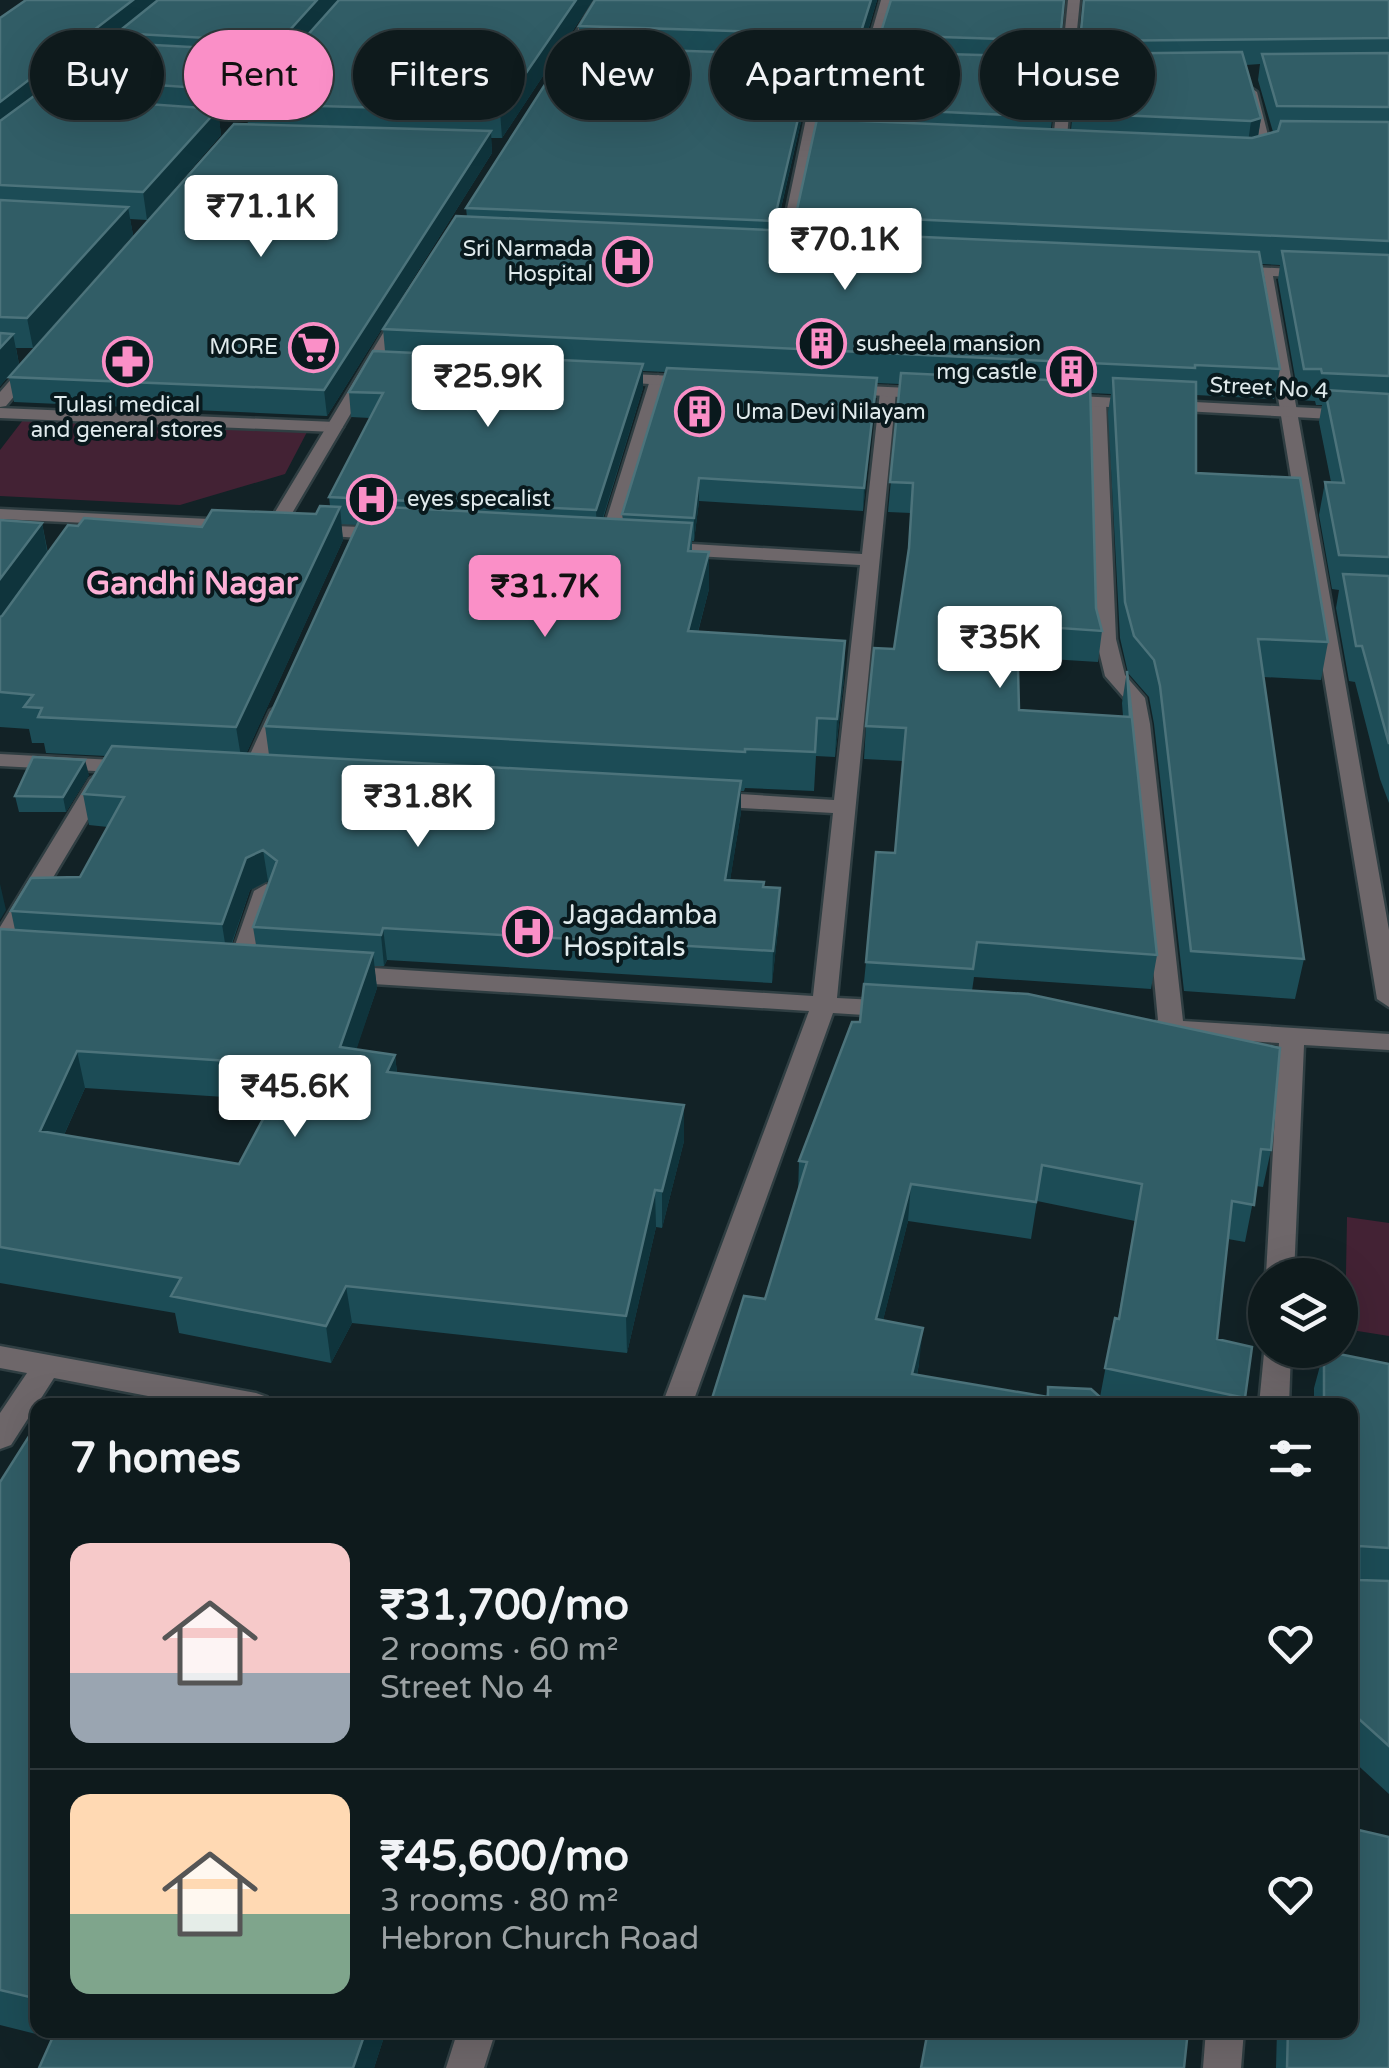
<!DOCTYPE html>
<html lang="en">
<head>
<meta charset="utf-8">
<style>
	body { margin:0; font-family:"Varela Round",sans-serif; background:#1c2729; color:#f1f3f6; height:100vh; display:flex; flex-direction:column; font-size:38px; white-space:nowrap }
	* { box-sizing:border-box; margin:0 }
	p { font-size:32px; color:#9ba1a3 }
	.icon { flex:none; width:55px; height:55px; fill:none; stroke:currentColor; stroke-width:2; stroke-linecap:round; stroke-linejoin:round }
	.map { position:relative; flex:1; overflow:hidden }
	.details { position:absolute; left:30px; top:1398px; width:1328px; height:640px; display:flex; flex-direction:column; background:#0e1a1c; border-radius:20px; box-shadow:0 10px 40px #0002,0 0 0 2px #2e383b }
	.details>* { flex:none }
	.top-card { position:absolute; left:30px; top:30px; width:1330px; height:90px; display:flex; gap:20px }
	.buttons { position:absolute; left:1248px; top:1258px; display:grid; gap:20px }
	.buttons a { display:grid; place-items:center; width:110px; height:110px; border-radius:50%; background:#0e1a1c; box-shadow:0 10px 40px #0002,0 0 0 2px #2e383b; font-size:50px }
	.price { position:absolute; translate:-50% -85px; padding:0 22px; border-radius:10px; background:#fff; color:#222; font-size:32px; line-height:65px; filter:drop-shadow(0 2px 5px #0008) }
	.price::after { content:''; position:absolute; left:50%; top:60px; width:30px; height:22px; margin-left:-15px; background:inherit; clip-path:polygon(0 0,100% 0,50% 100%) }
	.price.active { background:#fa8fc7; color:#111 }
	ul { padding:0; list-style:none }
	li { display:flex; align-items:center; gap:30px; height:250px; padding:0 40px }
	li+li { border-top:2px solid #2e383b }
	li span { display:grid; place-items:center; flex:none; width:280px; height:200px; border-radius:20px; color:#555 }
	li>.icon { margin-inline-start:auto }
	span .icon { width:120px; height:120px; fill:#fffc; stroke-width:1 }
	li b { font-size:42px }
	h2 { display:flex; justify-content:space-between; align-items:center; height:120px; padding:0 40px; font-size:42px }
	.pill { padding:0 35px; border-radius:45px; background:#0e1a1c; box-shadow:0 10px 40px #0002,0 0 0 2px #2e383b; font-size:35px; line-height:90px }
	.pill.active { background:#fa8fc7; color:#111 }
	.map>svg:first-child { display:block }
	.green { fill:#432234 }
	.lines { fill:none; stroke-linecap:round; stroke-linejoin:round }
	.minor-casing { stroke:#2f3e42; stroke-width:5 }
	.tertiary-casing { stroke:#2f3e42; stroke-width:5 }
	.minor { fill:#6e676a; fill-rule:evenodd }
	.tertiary { fill:#6e676a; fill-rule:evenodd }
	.wall { fill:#1c4c56; fill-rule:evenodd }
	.shaded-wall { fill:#0f343c }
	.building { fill:#315d66; stroke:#4c737b; stroke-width:2.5; fill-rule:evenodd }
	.labels { text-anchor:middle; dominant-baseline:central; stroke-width:8; stroke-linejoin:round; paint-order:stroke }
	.far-poi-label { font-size:22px; fill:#e0eaec; stroke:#09191d; text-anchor:end }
	.far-street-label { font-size:22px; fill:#e0eaec; stroke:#09191d }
	.poi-label { font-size:28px; fill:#e0eaec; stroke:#09191d; text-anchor:start }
	.far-district-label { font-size:32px; font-weight:bold; fill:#fdb1d7; stroke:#09191d }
</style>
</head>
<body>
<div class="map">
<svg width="1389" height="2068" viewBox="0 0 1389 2068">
	<rect width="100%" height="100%" fill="#122226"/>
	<path class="green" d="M23 420 307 432 285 474 180 505 0 496V450Z
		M1347 1217 1389 1223V1336L1345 1329Z"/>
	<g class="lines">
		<defs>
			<path id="minor" d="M881 0H893L871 72H828L790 249 778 252 816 71 773 66 779 62 862 66Z
				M1068 0H1080L1073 70H1109L1115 74 1109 78 1072 77 1066 150 1059 154 1052 150 1060 77H1024L1018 73 1024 69 1061 70Z
				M1251 88 1257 92 1270 143 1258 140 1245 92Z
				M1233 266 1313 270 1320 274 1313 278 1273 276 1389 930V1007L1377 999 1258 276 1228 273V267Z
				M27 361 41 364 6 406 0 407V392Z
				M658 375 666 380 616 546 607 552 600 550 598 546 650 380Z
				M888 387 896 392 837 998 895 1001 907 1009 895 1017 833 1013 692 1405H662L809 1011 341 982 329 974 341 966 813 996 833 813 707 806 696 799 707 792 834 800 860 565 658 554 649 548 658 542 862 554 880 392Z
				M1098 397 1106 402 1116 639 1125 675 1145 698 1150 724 1183 1021 1389 1034V1050L1304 1045 1294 1275H1266L1279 1043 1159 1036 1147 1028 1158 1020 1130 724 1125 699 1105 676 1096 639 1090 402Z
				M0 408 335 422 343 427 335 432 0 418Z
				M308 525 388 528 397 534 388 540 302 534 299 530Z
				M280 705 290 711 263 774 260 779H244L241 774 270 711Z
				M0 754 133 761 144 767 133 773 0 766Z
				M101 773 112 779 12 946 0 953V927L90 779Z
				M266 884 278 891 251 968 239 975 230 973 227 968 254 891Z
				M1265 1343V1350H1291L1289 1405H1259Z
				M0 1346 256 1393 267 1397 271 1405H195L54 1378 11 1445 0 1449V1413L27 1373 0 1368Z
				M458 2030H496L484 2068H446Z
				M1206 2030H1244L1241 2068H1203Z"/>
			<path id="tertiary" d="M595 0H607L559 76H551Z
				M397 310 410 313 281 532 0 519V509L269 522Z
				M610 373 695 377 703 382 695 387 604 381V375Z
				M845 385 930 389 938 394 930 399 839 393V387Z
				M1059 395 1389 412V422L1053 404 1051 400Z"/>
		</defs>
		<use href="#minor" class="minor-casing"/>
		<use href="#tertiary" class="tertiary-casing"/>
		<use href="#minor" class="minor"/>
		<use href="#tertiary" class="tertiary"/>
	</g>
	<path class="wall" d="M26 0H593L502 138H491L492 153 327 416 14 402 9 377 248 125 246 108 234 121 219 120 221 135 147 220 130 219 133 235 33 348H16L19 364 0 386V18ZM267 66 279 67 269 78ZM54 90 55 98 45 97Z
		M877 0 862 51 879 52 880 35 1064 0 1051 129 1071 130 1083 0H1389V803L1380 779 1355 682 1349 681 1336 608 1339 590 1332 589 1319 515 1325 482H1331L1319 422 1322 405H1316L1315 401 1299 400 1278 280 1280 265 1262 264 1280 369 1274 399 1196 395V473L1328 642 1321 680 1263 677 1304 959 1295 999 1184 991 1154 724 1149 697 1128 673 1120 638 1108 412 1111 394 1090 393 1096 608 1102 631 1098 662 1018 657 1019 710 1123 716 1122 703 1127 671 1157 955 1151 989 974 977 972 991 1271 1150 1263 1187 1256 1186 1245 1242 1228 1239 1217 1339 1245 1398 1244 1405H710L765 1299 798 1193 799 1161 860 1022 866 962 895 853 903 761 864 759 866 726 894 649 909 550 911 513 888 512 900 384 876 383 863 511 699 501 694 541H692V551L709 552V589L698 632 845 641 844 679 835 757 816 756 814 791 745 788 744 791H741V812L730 880 764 887 780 888 779 920 772 983 387 960 384 966H374L377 988 356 1049 395 1055 397 1073 684 1141 662 1228 656 1227 627 1353 352 1323 331 1363 179 1333 175 1313 0 1283V929L15 930 11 911 80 877 108 827 89 825 83 794 106 756 46 753 44 743H32L29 729 0 727V520L42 523 48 553 202 527 316 514 330 506 329 497 370 418 351 417 349 392 385 351 383 329 467 217 466 208 579 47V26ZM813 59H831L820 106V119L796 214V231L776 230 812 74ZM1260 64 1258 80 1273 132 1258 137 1261 118 1246 65ZM643 371 666 372 622 514 623 520 603 519 643 388ZM341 524 357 525 265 726 269 755 246 754 343 540ZM268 881 269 882 253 927 256 945 232 944 250 890ZM85 1088 273 1100 239 1164 64 1135ZM1037 1201 1135 1221 1118 1319 1115 1318 1100 1397 1048 1387 1046 1396 917 1375 919 1364 883 1320 908 1221 1031 1239Z
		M89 775 66 812H19L15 796Z
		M1324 1351 1389 1364V1794L1350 1758V1405H1314V1388Z
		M38 1422V2030H381L383 2040 374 2068H39L52 2038 0 2025V1482Z
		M1277 2030H1350L1389 2068H1276Z"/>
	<path class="shaded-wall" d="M133 0H168L117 33 118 39 67 79 51 78 54 90 0 132V102Z
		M317 0H341L281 67 279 42Z
		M576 0H593L502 138 500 111Z
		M871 0H877L859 60 860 35Z
		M266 51 269 81 246 104V108L234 121 230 90Z
		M813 55 812 74 773 242 774 221Z
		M218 109 221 135 147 220 143 192Z
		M1261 118 1256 147 1247 150 1251 121Z
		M491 131 492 153 327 416 324 390Z
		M128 207 133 235 33 348 27 318Z
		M13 334 19 364 0 386V348Z
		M643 364V388L597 536 596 510Z
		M877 378 875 400 863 511 864 488Z
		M699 478V501L694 541V518Z
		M340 507 343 540 242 763 236 727Z
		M42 523 48 557 0 625V579Z
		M709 552V589L688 669V631Z
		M845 641 844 679 835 757 837 719Z
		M85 760 89 775 66 812 63 797Z
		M741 781V812L725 912V880Z
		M263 850 268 881 250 890 227 956 222 924 246 858Z
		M0 884 6 910 0 920Z
		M780 888 779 920 772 983 773 951Z
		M383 928 387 960 384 966 381 935Z
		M373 953 377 988 345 1084 340 1047Z
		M77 1051 85 1088 49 1168 40 1131Z
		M395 1055 399 1091 387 1072Z
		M684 1105V1141L662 1228V1191Z
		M911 1184 908 1221 874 1356 876 1319Z
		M655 1190 656 1227 627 1353 626 1316Z
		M346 1286 352 1323 331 1363 326 1326Z
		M923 1328 919 1364 910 1405 912 1374Z
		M366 2030H381L383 2040 374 2068H353Z"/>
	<path class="building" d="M26 0H133L0 102V18Z
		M158 0H317L279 42 117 33Z
		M339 0H576L500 111 246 104Z
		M595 0H871L860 35 579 26Z
		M891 0H1064L1060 41 880 35Z
		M1084 0H1389V38L1080 41Z
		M98 42 266 51 230 90 51 78Z
		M569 47 813 55 774 221 466 208Z
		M833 51 1058 57 1052 117 820 106Z
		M1242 52 1261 118 1251 121 1073 113 1078 54Z
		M1389 53V107L1277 106 1262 54Z
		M34 96 218 109 143 192 0 185V121Z
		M817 119 1252 138 1278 131 1281 121 1389 122V241L796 214Z
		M234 124 491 131 324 390 9 377Z
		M0 200 128 207 27 318 0 317Z
		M456 216 1259 252 1280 369 1195 365V368L383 329Z
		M1282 251 1389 255V376L1322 373 1321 369H1304Z
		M0 333 13 334 0 348Z
		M373 351 643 364 596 510 329 497 383 393 349 392Z
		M667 368 877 378 864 488 699 478 694 518 622 514Z
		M901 373 1090 382 1096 608 1102 631 1017 625 1019 710 1130 717 1127 671 1157 955 977 942 973 969 866 962 876 852 895 853 906 728 866 726 874 648 894 649 909 548 913 483 890 482Z
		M1113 378 1196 382V473L1300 478 1328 642 1258 639 1304 959 1191 951 1160 686 1154 660 1134 636 1125 602Z
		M1325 390 1389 394V557L1339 555 1325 482 1344 483Z
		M320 506 340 507 236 727 38 717 42 708 24 707 33 695 0 692V617L2 616 68 525 78 526 84 518 202 527 212 510 316 514Z
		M366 506 692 523 688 551 709 552 688 631 845 641 837 719 817 718 815 752 745 749V752L265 726Z
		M0 520 42 523 0 579Z
		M1343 574 1389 576V744L1362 646H1356Z
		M112 746 741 781 725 880 764 882 763 887 780 888 773 951 383 928 381 935 253 927 277 861 263 850 246 858 222 924 11 911 31 878 80 877 124 797 83 794Z
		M33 757 85 760 63 797 15 796Z
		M0 929 373 953 340 1047 395 1055 387 1072 684 1105 662 1191 655 1190 626 1316 346 1286 326 1326 171 1296 181 1278 0 1247ZM77 1051 292 1065 239 1164 40 1131Z
		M864 984 1028 994 1280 1048 1271 1150 1261 1149 1254 1205 1232 1201 1217 1339 1252 1347 1245 1398 1105 1368 1115 1318 1119 1319 1142 1184 1042 1165 1036 1202 911 1184 876 1319 923 1328 912 1374 1048 1397V1387L1091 1389 1109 1405H710L744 1296 765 1299 807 1162 799 1161 852 1022H860Z
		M1324 1351 1389 1364V1548L1359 1546V1580L1389 1581V1746L1350 1711V1405H1324Z
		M221 1400 244 1405H218Z
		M38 1422V1999L0 1990V1482Z
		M1350 1828 1389 1837V2068H1287L1288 2030H1350Z
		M56 2030H366L353 2068H39Z
		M928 2030H1188L1184 2068H921Z"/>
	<defs>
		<symbol id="hospital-ring" viewBox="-11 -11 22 22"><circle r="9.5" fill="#09191d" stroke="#fa8fc7" stroke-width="1.5"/><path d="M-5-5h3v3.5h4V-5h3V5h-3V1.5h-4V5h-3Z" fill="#fa8fc7"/></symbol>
		<symbol id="building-ring" viewBox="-11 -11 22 22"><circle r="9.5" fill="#09191d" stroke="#fa8fc7" stroke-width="1.5"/><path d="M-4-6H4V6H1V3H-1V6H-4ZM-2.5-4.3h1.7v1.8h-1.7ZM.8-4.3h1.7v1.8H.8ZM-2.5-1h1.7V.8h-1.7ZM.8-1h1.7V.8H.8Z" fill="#fa8fc7"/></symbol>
		<symbol id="supermarket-ring" viewBox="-11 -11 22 22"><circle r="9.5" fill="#09191d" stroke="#fa8fc7" stroke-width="1.5"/><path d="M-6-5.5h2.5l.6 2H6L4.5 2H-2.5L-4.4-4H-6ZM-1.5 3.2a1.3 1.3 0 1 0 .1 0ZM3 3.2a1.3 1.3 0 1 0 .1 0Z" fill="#fa8fc7"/></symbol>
		<symbol id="pharmacy-ring" viewBox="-11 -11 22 22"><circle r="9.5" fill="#09191d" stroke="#fa8fc7" stroke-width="1.5"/><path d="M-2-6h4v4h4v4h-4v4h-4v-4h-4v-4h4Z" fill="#fa8fc7"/></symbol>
	</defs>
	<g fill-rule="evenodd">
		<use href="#hospital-ring" x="600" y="234" width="55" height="55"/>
		<use href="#building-ring" x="794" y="316" width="55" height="55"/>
		<use href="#supermarket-ring" x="286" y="320" width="55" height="55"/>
		<use href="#pharmacy-ring" x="100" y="334" width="55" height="55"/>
		<use href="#building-ring" x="1044" y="344" width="55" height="55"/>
		<use href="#building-ring" x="672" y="384" width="55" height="55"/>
		<use href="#hospital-ring" x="344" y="472" width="55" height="55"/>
		<use href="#hospital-ring" x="500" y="904" width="55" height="55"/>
	</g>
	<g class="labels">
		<g class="far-poi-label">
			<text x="593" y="249">Sri Narmada<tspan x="593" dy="25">Hospital</tspan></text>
			<text x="856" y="344" text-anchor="start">susheela mansion</text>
			<text x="278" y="347">MORE</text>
			<text x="1037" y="372">mg castle</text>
			<text x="127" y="405" text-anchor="middle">Tulasi medical<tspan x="127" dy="25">and general stores</tspan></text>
			<text x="735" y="412" text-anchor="start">Uma Devi Nilayam</text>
			<text x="407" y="499" text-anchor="start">eyes specalist</text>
		</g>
		<g class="far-street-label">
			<text transform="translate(1269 388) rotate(3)">Street No 4</text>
		</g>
		<g class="poi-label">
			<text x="563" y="915">Jagadamba<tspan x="563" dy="32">Hospitals</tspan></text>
		</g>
		<g class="far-district-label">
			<text x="192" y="584">Gandhi Nagar</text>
		</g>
	</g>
</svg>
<div class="buttons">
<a><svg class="icon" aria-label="layers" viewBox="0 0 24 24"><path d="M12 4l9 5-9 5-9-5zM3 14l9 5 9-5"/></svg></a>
</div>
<b class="price" style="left:261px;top:260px">₹71.1K</b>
<b class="price" style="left:845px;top:293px">₹70.1K</b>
<b class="price" style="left:488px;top:430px">₹25.9K</b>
<b class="price active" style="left:545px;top:640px">₹31.7K</b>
<b class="price" style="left:1000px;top:691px">₹35K</b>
<b class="price" style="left:418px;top:850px">₹31.8K</b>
<b class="price" style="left:295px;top:1140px">₹45.6K</b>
<div class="top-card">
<a class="pill">Buy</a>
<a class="pill active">Rent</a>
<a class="pill">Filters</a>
<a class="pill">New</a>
<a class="pill">Apartment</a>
<a class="pill">House</a>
</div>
<section class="details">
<h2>7 homes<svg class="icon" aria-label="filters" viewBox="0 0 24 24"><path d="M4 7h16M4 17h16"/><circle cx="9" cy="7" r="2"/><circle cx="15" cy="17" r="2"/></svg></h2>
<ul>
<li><span style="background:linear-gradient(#f6c9c9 65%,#9aa5b1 0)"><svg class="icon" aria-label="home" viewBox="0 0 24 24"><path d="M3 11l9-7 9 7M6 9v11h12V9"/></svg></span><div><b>₹31,700/mo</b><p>2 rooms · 60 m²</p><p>Street No 4</p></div><svg class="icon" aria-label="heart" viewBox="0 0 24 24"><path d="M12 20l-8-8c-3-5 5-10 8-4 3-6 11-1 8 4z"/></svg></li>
<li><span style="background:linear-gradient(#ffd9b3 60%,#7fa58c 0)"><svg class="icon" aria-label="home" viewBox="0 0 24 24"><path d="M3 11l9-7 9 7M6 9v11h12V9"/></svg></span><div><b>₹45,600/mo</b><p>3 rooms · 80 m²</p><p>Hebron Church Road</p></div><svg class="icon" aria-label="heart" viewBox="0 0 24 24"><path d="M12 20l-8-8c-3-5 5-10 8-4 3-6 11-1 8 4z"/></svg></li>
</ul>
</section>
</div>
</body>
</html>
